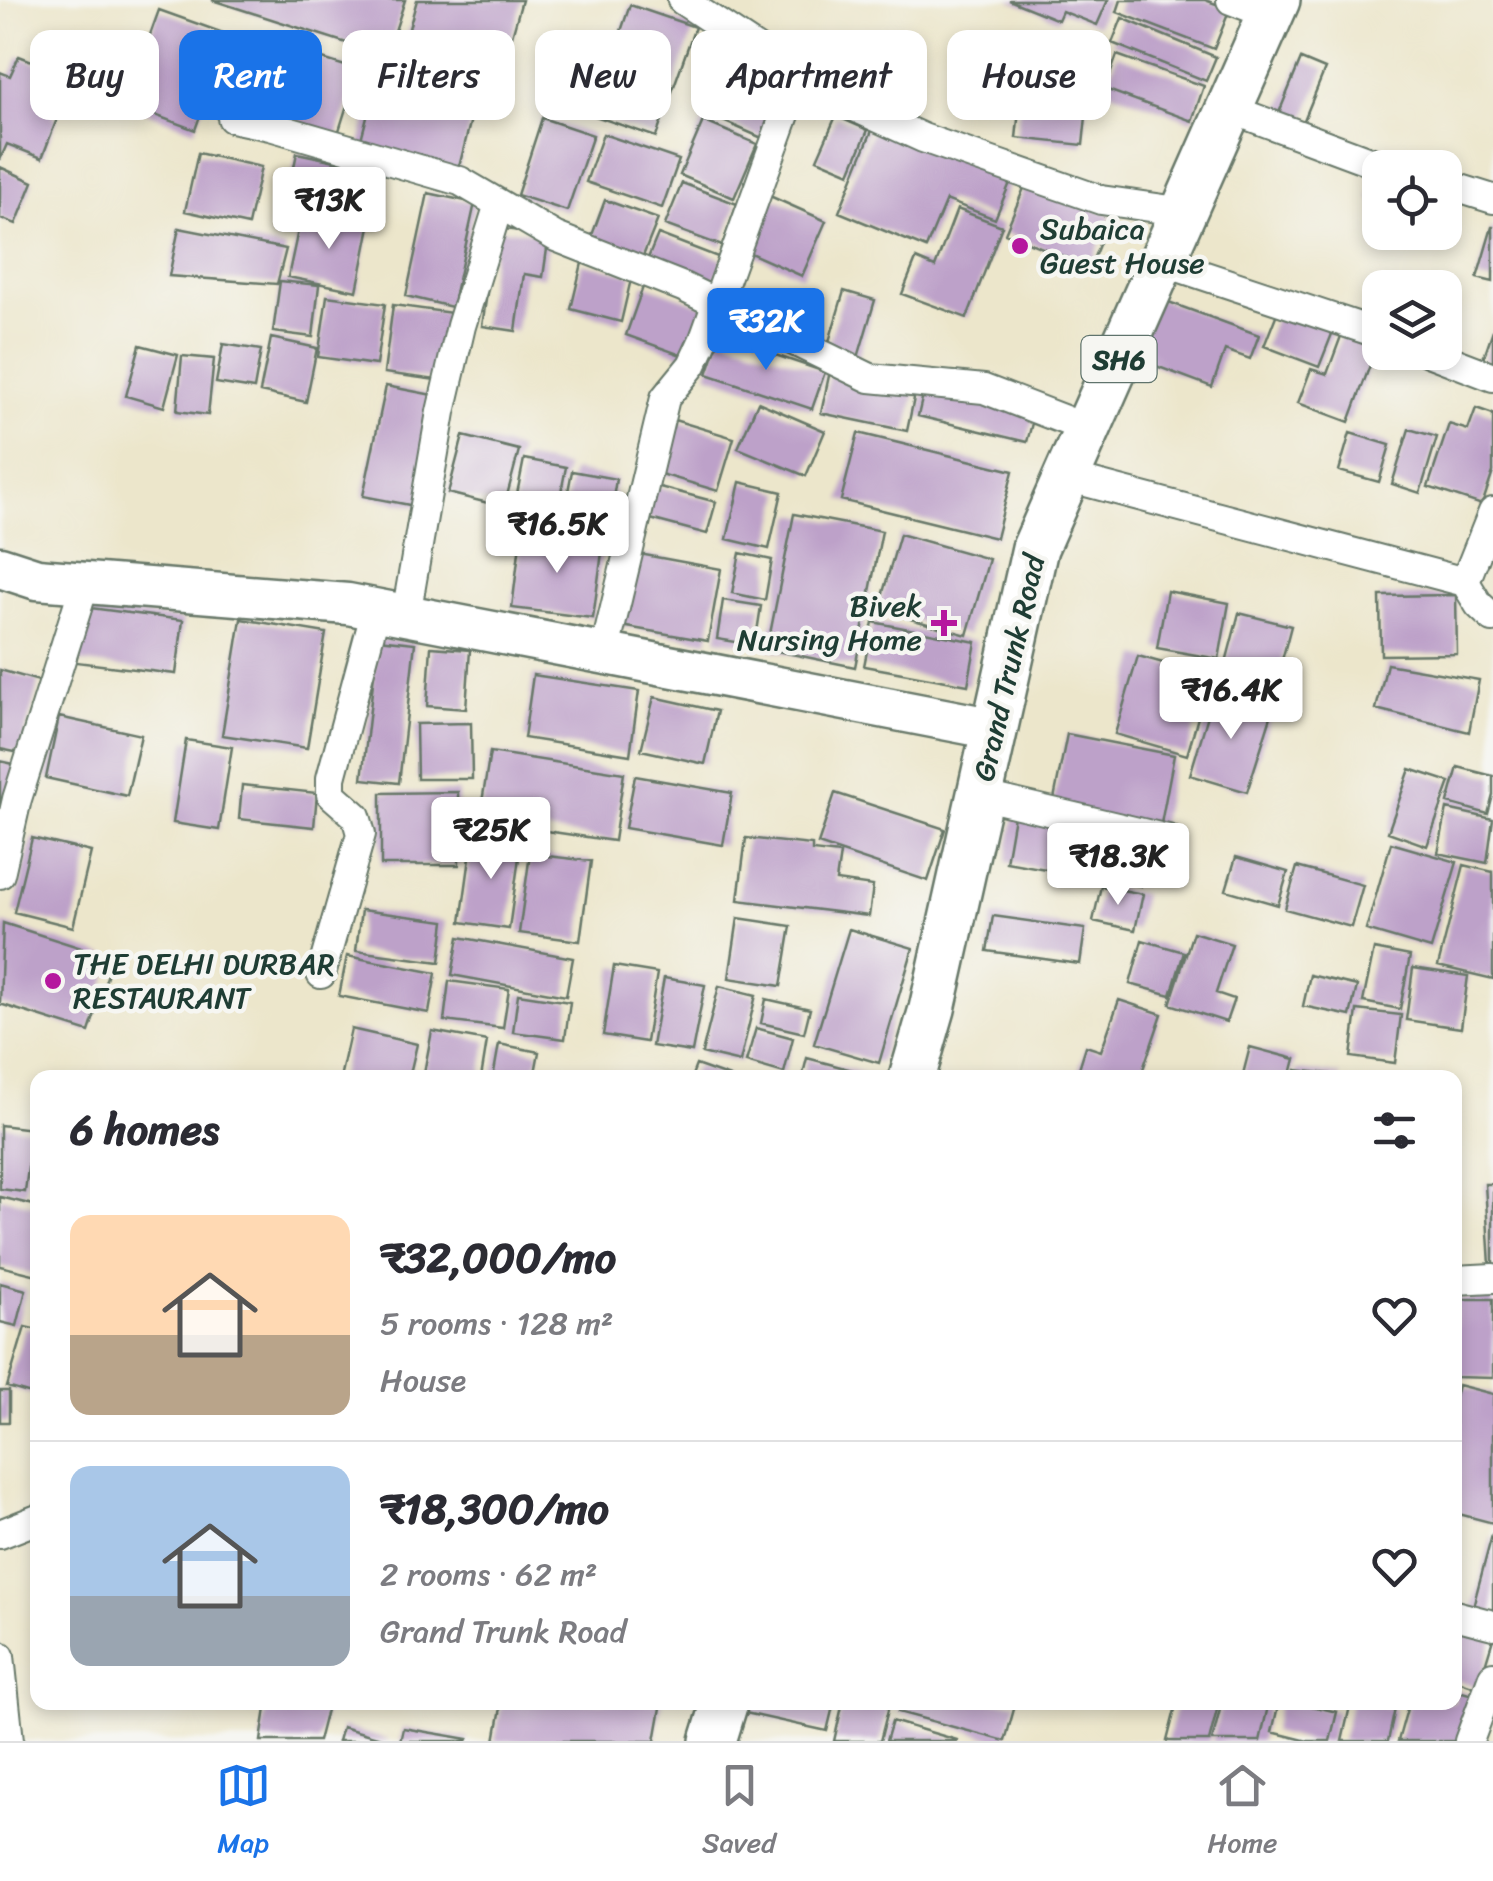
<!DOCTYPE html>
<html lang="en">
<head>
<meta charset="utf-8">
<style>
	body { margin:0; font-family:Sriracha,sans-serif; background:#f7f7f7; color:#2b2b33; height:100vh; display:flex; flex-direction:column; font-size:38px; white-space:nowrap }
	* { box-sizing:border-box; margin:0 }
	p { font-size:32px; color:#7c7c81 }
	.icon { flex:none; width:55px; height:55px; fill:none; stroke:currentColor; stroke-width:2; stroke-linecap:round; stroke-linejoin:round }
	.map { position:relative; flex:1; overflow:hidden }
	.details { position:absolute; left:30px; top:1070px; width:1432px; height:640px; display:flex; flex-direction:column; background:#fff; border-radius:20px; box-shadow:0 5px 15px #0003 }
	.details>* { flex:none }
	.guide { position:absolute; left:30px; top:30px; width:1435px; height:90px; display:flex; gap:20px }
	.controls { position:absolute; left:1362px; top:150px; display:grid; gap:20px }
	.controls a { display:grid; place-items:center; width:100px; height:100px; border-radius:20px; background:#fff; box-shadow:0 5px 15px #0003; font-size:50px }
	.price { position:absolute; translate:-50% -85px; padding:0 22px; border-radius:10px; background:#fff; color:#222; font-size:32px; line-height:65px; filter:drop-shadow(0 2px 5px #0008) }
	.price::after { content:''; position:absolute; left:50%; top:60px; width:30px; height:22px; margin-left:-15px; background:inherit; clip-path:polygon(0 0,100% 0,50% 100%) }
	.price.selected { background:#1a73e8; color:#fff }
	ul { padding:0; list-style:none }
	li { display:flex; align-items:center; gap:30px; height:250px; padding:0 40px }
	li+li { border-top:2px solid #e1e1e2 }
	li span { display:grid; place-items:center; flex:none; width:280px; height:200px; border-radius:20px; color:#555 }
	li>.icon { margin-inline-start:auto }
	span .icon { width:120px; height:120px; fill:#fffc; stroke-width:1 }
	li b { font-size:42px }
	h2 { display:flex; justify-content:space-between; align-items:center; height:120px; padding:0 40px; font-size:42px }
	.tag { padding:0 35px; border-radius:20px; background:#fff; box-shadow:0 5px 15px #0003; font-size:35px; line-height:90px }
	.tag.selected { background:#1a73e8; color:#fff }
	.tab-bar { display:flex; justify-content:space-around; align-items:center; height:140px; border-top:2px solid #e1e1e2; background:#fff; font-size:28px; color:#7c7c81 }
	.tab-bar a { display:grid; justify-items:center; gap:5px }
	.tab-bar .selected { color:#1a73e8 }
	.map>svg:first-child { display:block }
	.building { fill:#bda1c9 }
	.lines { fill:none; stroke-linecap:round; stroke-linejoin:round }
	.street-casing { stroke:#677869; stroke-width:32 }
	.secondary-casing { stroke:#677869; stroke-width:45 }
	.primary-casing { stroke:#677869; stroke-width:50 }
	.street { stroke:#fff; stroke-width:28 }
	.secondary { stroke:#fff; stroke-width:40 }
	.primary { stroke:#fff; stroke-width:45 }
	.poi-dot { fill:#b5179e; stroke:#f6f6f2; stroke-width:4 }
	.labels { text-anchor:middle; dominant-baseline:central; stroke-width:9; stroke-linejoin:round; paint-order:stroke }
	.shield { fill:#f6f6f2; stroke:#60746d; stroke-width:2.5 }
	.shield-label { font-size:28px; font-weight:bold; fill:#1f3d34 }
	.poi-label { font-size:30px; fill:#1f3d34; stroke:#f6f6f2; text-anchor:start }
	.street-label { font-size:30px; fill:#1f3d34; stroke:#f6f6f2 }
</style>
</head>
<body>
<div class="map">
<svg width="1493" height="1741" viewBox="0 0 1493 1741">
	<rect width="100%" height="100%" fill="#f6f6f2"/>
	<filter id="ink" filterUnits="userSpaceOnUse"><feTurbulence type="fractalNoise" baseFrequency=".01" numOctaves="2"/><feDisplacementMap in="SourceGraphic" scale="20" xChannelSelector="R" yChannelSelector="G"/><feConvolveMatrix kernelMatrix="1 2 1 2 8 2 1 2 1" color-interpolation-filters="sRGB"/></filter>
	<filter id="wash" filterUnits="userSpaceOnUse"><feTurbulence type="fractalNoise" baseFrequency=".0048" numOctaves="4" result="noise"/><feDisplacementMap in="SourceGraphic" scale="40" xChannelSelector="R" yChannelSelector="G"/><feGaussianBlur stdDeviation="2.25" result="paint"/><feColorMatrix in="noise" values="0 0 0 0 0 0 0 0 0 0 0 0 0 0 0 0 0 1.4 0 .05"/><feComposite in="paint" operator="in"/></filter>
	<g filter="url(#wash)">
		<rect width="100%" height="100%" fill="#ece6cb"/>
		<g id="blocks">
			<path class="building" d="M212 0H405L387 56Z
				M417 0H522L495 97 397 71Z
				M1009 0H1108L1097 25 1062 11 1058 20Z
				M1121 0H1205L1230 9 1214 49 1117 12Z
				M630 5 695 27 656 137 592 115Z
				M159 10 229 35 195 130 125 104Z
				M1122 18 1216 57 1206 81 1112 43Z
				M240 33 358 70 337 137 219 100Z
				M1026 45 1093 51 1083 145 1016 138Z
				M1117 55 1204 86 1192 121 1105 89Z
				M19 56 68 75 52 117 57 119 42 158 7 144 0 160V72L10 76Z
				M729 59 786 84 762 138 705 113Z
				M1301 59 1325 69 1300 130 1276 120Z
				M377 78 475 103 458 171 359 147Z
				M836 116 868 130 850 173 817 159Z
				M542 118 593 135 567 211 517 195Z
				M703 121 757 144 734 198 680 175Z
				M875 123 1012 178 995 219 946 200 926 248 839 212Z
				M603 134 679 160 662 208 586 182Z
				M198 153 261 167 248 225 185 211Z
				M297 153 383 171 373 219 287 200Z
				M0 167 33 182 16 224 0 218Z
				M1379 170H1380V203L1369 199Z
				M1027 181 1111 215 1090 267 1005 233Z
				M682 183 737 204 722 246 665 225Z
				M428 193 475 203 452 307 406 296Z
				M763 193 826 221 802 276 739 248Z
				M605 200 658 219 639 266 588 246Z
				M957 209 1002 226 967 318 902 294 916 259 935 267Z
				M302 212 370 226 357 291 288 277Z
				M1492 227H1493V282L1477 278Z
				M179 228 286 249 277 284 169 276Z
				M497 228 549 235 543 277 524 274 516 331 482 326Z
				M658 234 723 259 709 294 644 268Z
				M582 263 632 275 621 322 571 309Z
				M280 281 319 285 313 337 273 332Z
				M644 284 707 307 689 358 626 335Z
				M844 291 875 300 857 361 826 352Z
				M327 296 385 304 376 365 318 357Z
				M1155 297 1259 335 1250 359 1225 350 1212 387 1132 357Z
				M393 305 452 313 444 381 384 373Z
				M1279 308 1334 329 1319 367 1264 346Z
				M1344 328 1379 341 1349 422 1298 403 1311 369 1327 374Z
				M1493 330V363L1483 359Z
				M720 336 825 372 812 409 707 374Z
				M271 338 317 348 306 402 260 392Z
				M223 344 261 350 254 389 216 383Z
				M140 345 178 355 164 407 126 396Z
				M182 356 214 359 208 415 177 411Z
				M830 371 916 389 907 431 821 413Z
				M386 386 443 397 420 507 363 496Z
				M925 386 1035 412 1027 442 918 416Z
				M758 402 825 431 806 476 738 448Z
				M1476 408 1493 414V472L1482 505 1428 487 1449 424 1468 430Z
				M671 419 734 438 718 491 654 472Z
				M1409 429 1437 437 1420 493 1392 484Z
				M858 433 1013 471 996 538 841 500Z
				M1350 433 1390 445 1379 482 1339 471Z
				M463 436 519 450 504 507 448 493Z
				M524 459 566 467 556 518 514 509Z
				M572 471 616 479 609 525 563 517Z
				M740 482 782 492 769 549 727 539Z
				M652 485 716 502 707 534 643 517Z
				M794 514 882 531 855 667 767 649Z
				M900 534 989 559 967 635 878 610Z
				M521 535 603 545 593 618 512 608Z
				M634 553 721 569 708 641 621 626Z
				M740 553 772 560 765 600 732 593Z
				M1167 591 1229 603 1219 659 1157 648Z
				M1456 595 1457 654 1381 655 1380 596Z
				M723 600 761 606 755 645 717 639Z
				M83 607 183 620 176 674 76 662Z
				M1239 613 1291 626 1271 702 1219 689Z
				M241 619 326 633 307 748 222 735Z
				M873 622 976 642 968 685 864 666Z
				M378 639 415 643 399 783 362 779Z
				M431 647 470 650 466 709 427 706Z
				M1138 656 1210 676 1187 755 1115 734Z
				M1387 664 1479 680 1469 732 1376 709Z
				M0 670 39 681 20 753 0 749Z
				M533 675 639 691 630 755 524 738Z
				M1215 692 1273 710 1247 792 1190 775Z
				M654 697 717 711 705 764 641 750Z
				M59 717 141 735 127 796 46 778Z
				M471 723 472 779H417L416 724Z
				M1067 734 1174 755 1160 829 1052 809Z
				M186 740 232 747 219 830 173 823Z
				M490 752 624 773 614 841 479 821Z
				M0 761 18 765 0 821Z
				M1458 767 1493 776V795L1488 814 1448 803Z
				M1410 769 1450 782 1427 846 1388 832Z
				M635 776 732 793 723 845 625 828Z
				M242 785 317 793 314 827 239 819Z
				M458 792 459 865H381V793Z
				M835 793 945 829 928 881 818 844Z
				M1447 809 1493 819 1487 863 1438 853Z
				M1014 816 1150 840 1141 886 1006 862Z
				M473 836 521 843 509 929 461 922Z
				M32 838 91 852 73 927 14 912Z
				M746 838 812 845V851L840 854 836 881 873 886 869 916 738 900Z
				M1391 843 1457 862 1431 949 1366 930Z
				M530 854 591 861 580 941 519 933Z
				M1236 857 1288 872 1278 905 1226 890Z
				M1464 865 1493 872V979L1438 966Z
				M1297 867 1363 885 1351 927 1285 909Z
				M1101 886 1143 894 1135 930 1093 921Z
				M361 910 445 921 440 962 356 951Z
				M993 916 1085 929 1080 964 987 951Z
				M738 918 791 926 781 986 729 978Z
				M3 923 113 958 89 1032 0 1004Z
				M849 929 913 948 879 1063 814 1044Z
				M1193 932 1232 944 1216 993 1234 999 1226 1022 1170 1004Z
				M459 937 573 958 566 996 452 975Z
				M1142 940 1184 952 1171 995 1130 984Z
				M1374 949 1410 956 1400 1009 1363 1002Z
				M347 956 436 973 429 1013 339 996Z
				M614 966 657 973 646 1042 603 1035Z
				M1413 968 1468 976 1461 1028 1406 1020Z
				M1310 975 1357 986 1350 1016 1303 1006Z
				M664 978 705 985 692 1052 652 1046Z
				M449 981 509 989 503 1028 444 1021Z
				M719 986 756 995 740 1062 702 1053Z
				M518 994 570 1002 565 1039 513 1032Z
				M766 999 810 1009 804 1033 761 1023Z
				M1119 1000 1162 1014 1140 1078H1076L1086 1046 1101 1051Z
				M1357 1010 1401 1015 1395 1063 1351 1057Z
				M756 1028 793 1038 784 1073 746 1062Z
				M351 1029 417 1044 409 1078H340Z
				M432 1031 487 1041 481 1078H423Z
				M499 1044 539 1052 534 1078H493Z
				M1250 1047 1295 1059 1290 1078H1242Z
				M807 1058 875 1076V1078H802Z
				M696 1065 730 1077 729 1078H691Z
				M1296 1070 1340 1075V1078H1296Z
				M0 1125 33 1129 25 1192 0 1189Z
				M1485 1184H1493V1265H1490Z
				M0 1197 38 1206 37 1275 0 1266Z
				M0 1283 26 1290 17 1326 0 1322Z
				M1455 1299H1493V1378L1455 1377Z
				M25 1327 38 1330V1396L7 1387Z
				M1458 1385 1493 1394V1523L1455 1513V1398Z
				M0 1391H9V1422H0Z
				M1492 1535H1493V1620L1471 1614Z
				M1455 1626 1493 1639 1478 1688 1455 1680Z
				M1455 1690 1473 1695 1459 1741H1398L1409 1702H1455Z
				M267 1702H328L318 1741H261Z
				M502 1702H662L655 1741H495Z
				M743 1702H834L827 1731 741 1712Z
				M843 1702H890L880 1741H834Z
				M901 1702H1016L1005 1741 898 1712Z
				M1177 1702H1219L1209 1741H1167Z
				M1222 1702H1269L1260 1741H1212Z
				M1279 1702H1295L1337 1712 1330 1741H1308L1272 1732Z
				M1351 1702H1369L1395 1709 1388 1741H1342Z
				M892 1721 957 1740V1741H886Z
				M342 1727 388 1740V1741H338Z
				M403 1728 468 1739 467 1741H400Z"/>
		</g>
	</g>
	<g filter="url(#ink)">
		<use href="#blocks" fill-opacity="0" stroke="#677869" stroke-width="2.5"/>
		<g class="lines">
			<defs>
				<path id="street" d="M682 0 794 74 797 81 923 138 1101 200 1185 212
					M1231 0 1270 15
					M1230 109 1388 168
					M232 118 270 126 460 181 556 237 683 287 870 378 984 389 1088 429
					M1445 184 1493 199
					M1163 262 1380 334
					M1428 352 1493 377
					M1067 477 1465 582 1493 512
					M1465 582 1479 605 1493 618
					M406 615 441 412 461 326 499 204
					M604 654 665 398 692 365 704 339 797 81
					M980 795 1168 839
					M0 874 17 799 85 583
					M321 974 361 834 356 816 331 794V778L376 610
					M1455 1280 1493 1278
					M0 1534 38 1519
					M1455 1615 1493 1625
					M0 1656 9 1741
					M1469 1741 1493 1676"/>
				<path id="secondary" d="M0 567 37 579 348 604 995 729"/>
				<path id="primary" d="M912 1078 932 1009 1035 548 1277 0
					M713 1741 725 1702"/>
			</defs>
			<use href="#street" class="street-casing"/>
			<use href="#secondary" class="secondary-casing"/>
			<use href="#primary" class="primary-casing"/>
			<use href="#street" class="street"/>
			<use href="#secondary" class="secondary"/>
			<use href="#primary" class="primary"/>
		</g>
	</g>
	<g class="poi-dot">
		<circle cx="1020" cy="246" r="10"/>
		<path d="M939 608h10v10h10v10h-10v10h-10v-10h-10v-10h10z"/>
		<circle cx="53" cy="981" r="10"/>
	</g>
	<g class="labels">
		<rect class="shield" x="1081.5" y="336" width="75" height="46" rx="8"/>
		<g class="shield-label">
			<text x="1119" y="359">SH6</text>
		</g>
		<g class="poi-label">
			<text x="1040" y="229">Subaica<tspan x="1040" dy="34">Guest House</tspan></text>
			<text x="922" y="606" text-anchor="end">Bivek<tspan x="922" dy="34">Nursing Home</tspan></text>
			<text x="73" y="964">THE DELHI DURBAR<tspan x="73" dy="34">RESTAURANT</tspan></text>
		</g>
		<g class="street-label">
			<text transform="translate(1009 668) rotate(-77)">Grand Trunk Road</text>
		</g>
	</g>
</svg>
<div class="controls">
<a><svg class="icon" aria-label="locate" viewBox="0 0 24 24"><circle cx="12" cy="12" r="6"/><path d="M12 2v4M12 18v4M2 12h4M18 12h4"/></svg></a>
<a><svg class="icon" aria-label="layers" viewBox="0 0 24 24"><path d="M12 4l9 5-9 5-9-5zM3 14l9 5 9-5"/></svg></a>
</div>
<b class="price" style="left:329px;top:252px">₹13K</b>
<b class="price selected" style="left:766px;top:373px">₹32K</b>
<b class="price" style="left:557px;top:576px">₹16.5K</b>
<b class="price" style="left:1231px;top:742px">₹16.4K</b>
<b class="price" style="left:491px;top:882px">₹25K</b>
<b class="price" style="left:1118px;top:908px">₹18.3K</b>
<div class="guide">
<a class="tag">Buy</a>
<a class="tag selected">Rent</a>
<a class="tag">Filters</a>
<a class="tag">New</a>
<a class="tag">Apartment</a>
<a class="tag">House</a>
</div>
<section class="details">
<h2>6 homes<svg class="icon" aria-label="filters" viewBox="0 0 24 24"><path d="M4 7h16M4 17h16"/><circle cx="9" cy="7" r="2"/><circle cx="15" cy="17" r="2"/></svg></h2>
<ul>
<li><span style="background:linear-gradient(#ffd9b3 60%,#b9a48a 0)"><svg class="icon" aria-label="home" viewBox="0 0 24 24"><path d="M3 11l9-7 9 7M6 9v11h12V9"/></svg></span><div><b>₹32,000/mo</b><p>5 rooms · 128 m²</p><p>House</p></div><svg class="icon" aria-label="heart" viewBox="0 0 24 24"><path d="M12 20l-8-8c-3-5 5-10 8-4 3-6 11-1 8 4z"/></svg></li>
<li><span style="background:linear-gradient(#a9c7e8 65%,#9aa5b1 0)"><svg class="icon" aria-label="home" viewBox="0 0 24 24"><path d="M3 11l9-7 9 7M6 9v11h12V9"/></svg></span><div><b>₹18,300/mo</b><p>2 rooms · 62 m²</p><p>Grand Trunk Road</p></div><svg class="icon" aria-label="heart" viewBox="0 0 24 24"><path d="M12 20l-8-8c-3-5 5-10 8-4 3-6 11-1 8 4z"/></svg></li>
</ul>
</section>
</div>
<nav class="tab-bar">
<a class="selected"><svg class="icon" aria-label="map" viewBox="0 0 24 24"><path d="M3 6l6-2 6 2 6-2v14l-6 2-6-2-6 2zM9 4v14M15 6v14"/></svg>Map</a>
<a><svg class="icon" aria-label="saved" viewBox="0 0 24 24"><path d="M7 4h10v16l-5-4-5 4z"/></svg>Saved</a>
<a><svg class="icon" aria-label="home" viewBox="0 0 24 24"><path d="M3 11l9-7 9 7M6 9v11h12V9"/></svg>Home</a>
</nav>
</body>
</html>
